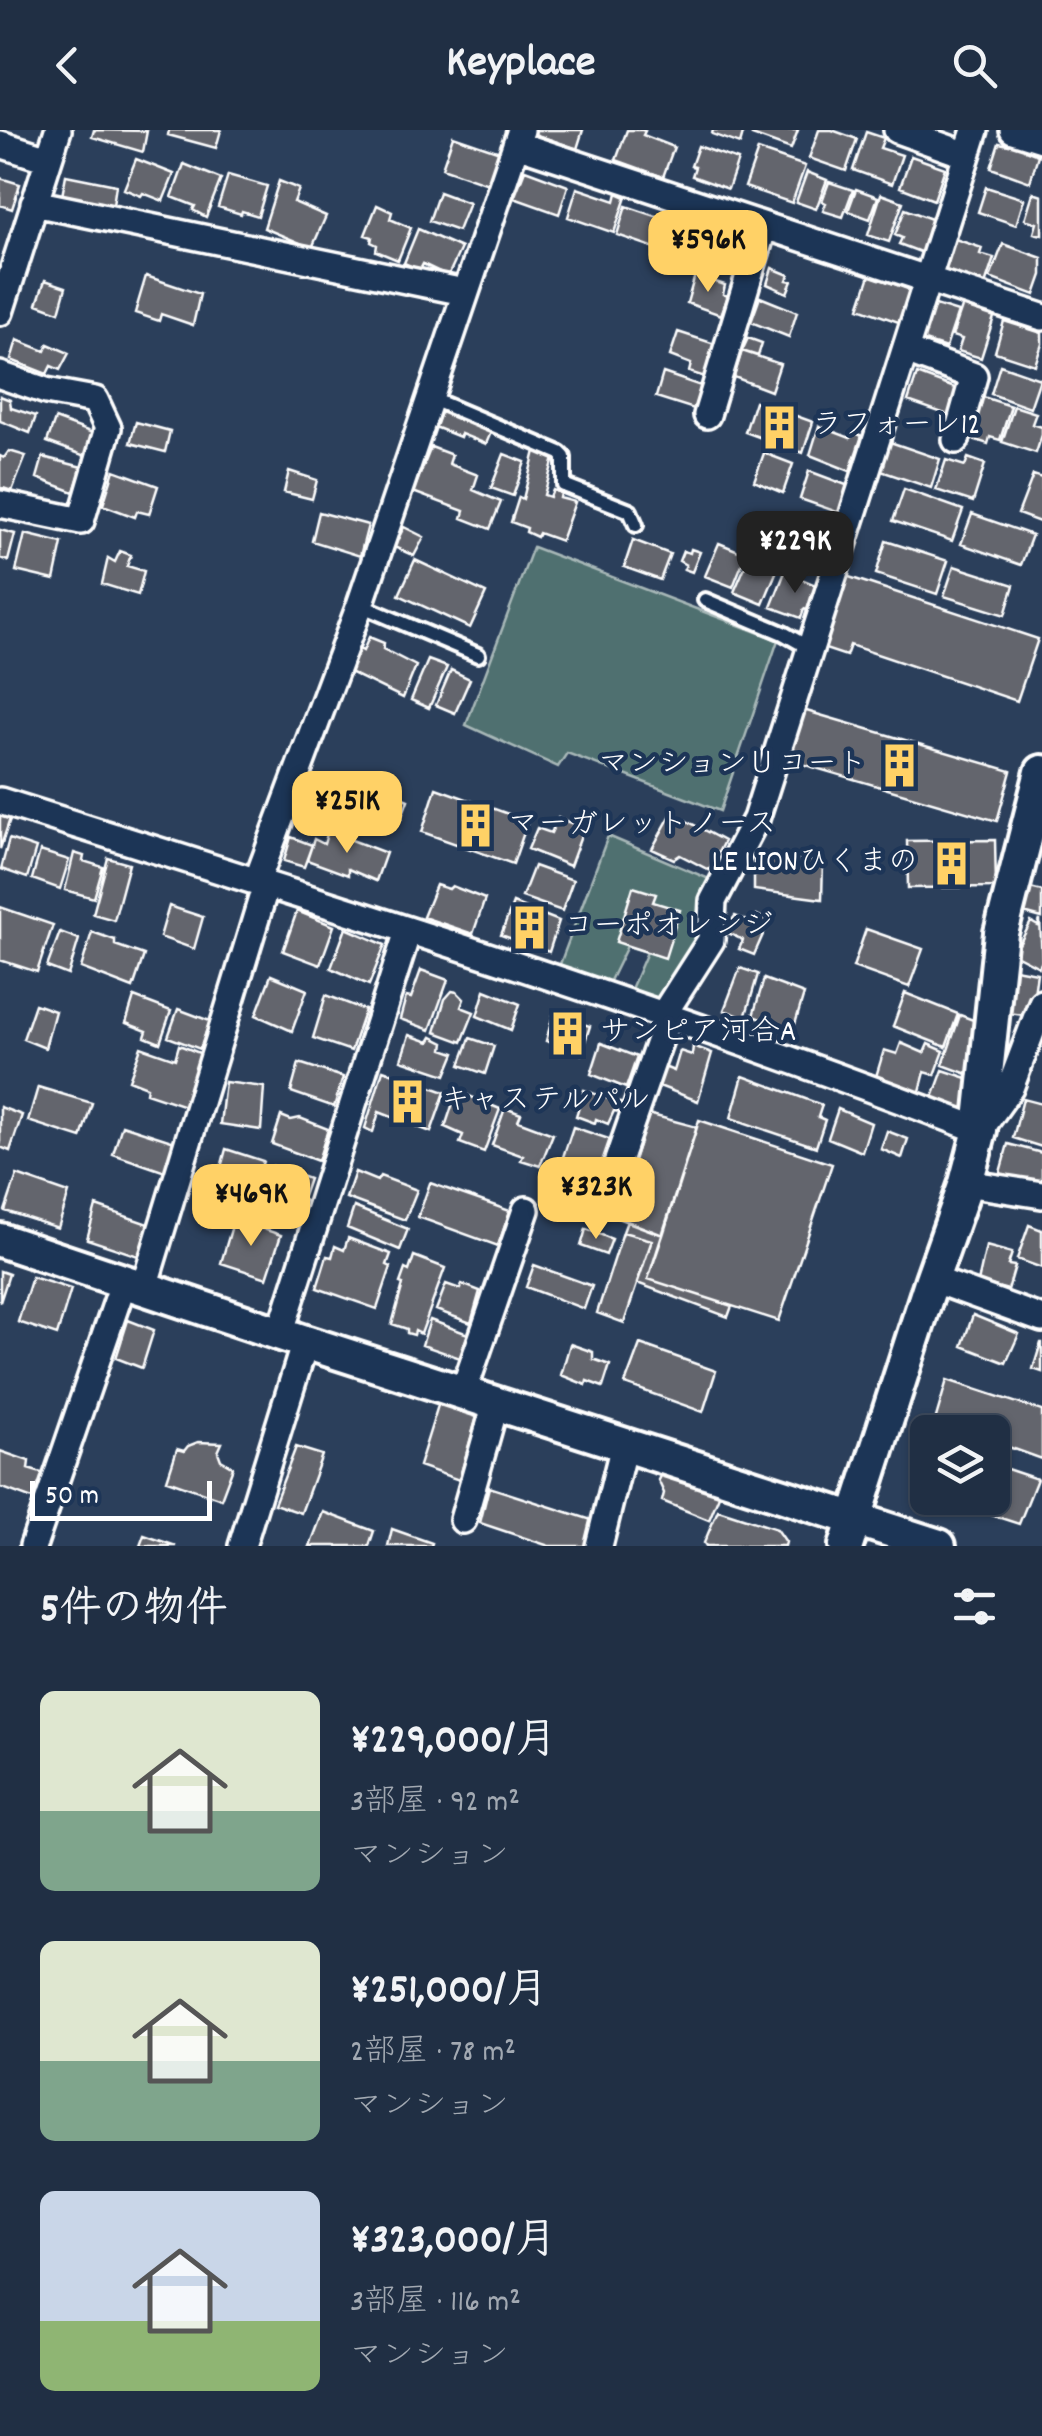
<!DOCTYPE html>
<html lang="ja">
<head>
<meta charset="utf-8">
<style>
	body { margin:0; font-family:Dekko,"Klee One",sans-serif; background:#28374b; color:#f1f3f6; height:100vh; display:flex; flex-direction:column; font-size:38px; white-space:nowrap }
	* { box-sizing:border-box; margin:0 }
	p { font-size:32px; color:#a2a9b2 }
	.icon { flex:none; width:55px; height:55px; fill:none; stroke:currentColor; stroke-width:2; stroke-linecap:round; stroke-linejoin:round }
	.map { position:relative; height:1416px; overflow:hidden }
	.panel { display:flex; flex-direction:column; background:#202f44; flex:1 }
	.panel>* { flex:none }
	.controls { position:absolute; left:910px; top:1285px; display:grid; gap:20px }
	.controls a { display:grid; place-items:center; width:100px; height:100px; border-radius:15px; background:#202f44; box-shadow:0 2px 8px #0004,0 0 0 2px #3d4a5d; font-size:50px }
	.scale { position:absolute; left:30px; bottom:25px; width:182px; box-sizing:border-box; padding-left:10px; border:5px solid #fff; border-top:0; font-size:28px; line-height:35px; white-space:nowrap; color:#fff; -webkit-text-stroke:8px #1d3557; paint-order:stroke }
	.price { position:absolute; translate:-50% -85px; padding:0 22px; border-radius:20px; background:#ffd166; color:#111; font-size:32px; line-height:65px; filter:drop-shadow(0 2px 5px #0008) }
	.price::after { content:''; position:absolute; left:50%; top:60px; width:30px; height:22px; margin-left:-15px; background:inherit; clip-path:polygon(0 0,100% 0,50% 100%) }
	.price.selected { background:#222; color:#fff }
	ul { padding:0; list-style:none }
	li { display:flex; align-items:center; gap:30px; height:250px; padding:0 40px }
	li span { display:grid; place-items:center; flex:none; width:280px; height:200px; border-radius:15px; color:#555 }
	li>.icon { margin-inline-start:auto }
	span .icon { width:120px; height:120px; fill:#fffc; stroke-width:1 }
	li b { font-size:42px }
	h2 { display:flex; justify-content:space-between; align-items:center; height:120px; padding:0 40px; font-size:42px }
	header { display:flex; justify-content:space-between; align-items:center; height:130px; padding:0 40px; background:#202f44; font-size:45px; font-weight:700 }
	.map>svg:first-child { display:block }
	.green { fill:#507070; stroke:#a8b8b8; stroke-width:2.5 }
	.building { fill:#63656d; stroke:#fff; stroke-width:2.5 }
	.lines { fill:none; stroke-linecap:round; stroke-linejoin:round }
	.service-casing { stroke:#fff; stroke-width:20 }
	.minor-casing { stroke:#fff; stroke-width:32 }
	.tertiary-casing { stroke:#fff; stroke-width:40 }
	.service { stroke:#1d3557; stroke-width:12 }
	.minor { stroke:#1d3557; stroke-width:25 }
	.tertiary { stroke:#1d3557; stroke-width:32 }
	.labels { text-anchor:middle; dominant-baseline:central; stroke-width:9; stroke-linejoin:round; paint-order:stroke }
	.poi-label { font-size:30px; fill:#fff; stroke:#1d3557; text-anchor:start }
</style>
</head>
<body>
<header><svg class="icon" aria-label="back" viewBox="0 0 24 24"><path d="M15 5l-7 7 7 7"/></svg>Keyplace<svg class="icon" aria-label="search" viewBox="0 0 24 24"><circle cx="10" cy="10" r="6"/><path d="M15 15l6 6"/></svg></header>
<div class="map">
<svg width="1042" height="1416" viewBox="0 0 1042 1416">
	<rect width="100%" height="100%" fill="#2b3f5b"/>
	<filter id="ink" filterUnits="userSpaceOnUse"><feTurbulence type="fractalNoise" baseFrequency=".01" numOctaves="2"/><feDisplacementMap in="SourceGraphic" scale="20" xChannelSelector="R" yChannelSelector="G"/><feConvolveMatrix kernelMatrix="1 2 1 2 8 2 1 2 1" color-interpolation-filters="sRGB"/></filter>
	<g filter="url(#ink)">
		<path class="green" d="M533 417 778 510 720 681 567 623 558 637 466 595Z
			M608 706 714 751 704 807 659 875 628 866 647 822 627 816 606 859 557 842Z"/>
		<path class="building" d="M94 0 147 1 143 22 92 7Z
			M169 0H221L216 18 168 5Z
			M536 0H583L577 19 534 4Z
			M627 0H642L645 1 643 5 674 17 663 47 616 30Z
			M713 0H744L740 14 712 4Z
			M754 0H798L791 19 752 5Z
			M819 0H832L857 9 846 41 809 28Z
			M866 2 884 8 880 18 902 25 892 54 853 40Z
			M453 6 500 22 488 54 442 38Z
			M1010 11 1026 17 1025 20 1038 25 1030 52 991 38 999 13 1009 15Z
			M698 16 738 30 728 59 692 46 695 37 691 36Z
			M758 20 805 36 792 73 745 57Z
			M911 26 945 38 934 70 900 57Z
			M136 29 174 44 163 71 143 63 141 66 124 59Z
			M184 34 221 49 206 87 193 80 195 76 172 67Z
			M525 40 568 56 559 84 514 68Z
			M807 42 827 50 816 79 796 72Z
			M66 45 116 55 112 82 61 71Z
			M228 45 267 56 258 86 242 81 241 84 218 77Z
			M0 48 20 54 12 79 0 75Z
			M279 51 299 59 294 72 326 86 312 118 264 98Z
			M829 52 853 60 843 87 823 81 826 73 822 71Z
			M986 57 1024 69 1016 95 978 82Z
			M577 58 615 71 617 63 626 67 614 103 568 87Z
			M856 59 878 67 870 89 848 81Z
			M439 62 469 73 458 101 429 91Z
			M1033 63 1042 66V105L1034 103 1037 93 1025 89Z
			M881 64 903 72 889 112 868 105Z
			M377 75 392 82 390 89 411 98 398 130 376 121 377 115 371 112 372 107 365 105Z
			M626 76 665 89 655 118 617 105Z
			M905 79 934 90 923 123 899 114 902 108 895 105Z
			M668 90 707 103 697 133 659 120Z
			M715 92 731 98 727 109 710 104Z
			M418 99 461 118 448 146 423 134 420 140 404 133Z
			M710 104 748 118 737 147 700 132Z
			M955 109 982 118 980 124 994 128 985 155 944 142Z
			M1003 114 1042 128V145L1035 165 990 148Z
			M772 138 789 145 787 150 792 151 787 163 767 154Z
			M695 145 725 155 723 164 728 166 721 185 687 173Z
			M870 145 916 162 904 194 859 178Z
			M146 146 200 164 193 195 161 184 159 191 135 183Z
			M45 150 66 157 59 182 37 174Z
			M760 167 797 182 789 207 751 192Z
			M929 173 958 182 946 218 918 209Z
			M963 174 995 184 981 228 958 221 962 209 952 206Z
			M1004 191 1042 203V214L1035 235 995 222Z
			M678 202 715 214 705 247 689 242 691 234 670 226Z
			M748 208 762 213 758 226 742 221Z
			M17 210 45 221 48 214 69 223 60 240 51 236 47 244 11 230Z
			M742 221 780 234 771 261 734 247Z
			M1000 235 1040 249 1030 278 991 264Z
			M663 243 701 256 694 279 656 267Z
			M917 244 960 260 951 286 908 271Z
			M974 264 1011 276 1000 310 990 307 988 314 960 305Z
			M0 266 10 270 11 278 36 286 30 303 0 291Z
			M755 271 813 292 803 323 745 302Z
			M1014 276 1036 283 1032 294 1042 297V305L1036 323 1002 312Z
			M443 278 492 300 486 314 461 304 460 307 435 297Z
			M55 289 93 303 85 326 47 312Z
			M136 292 170 301 165 322 130 313Z
			M819 296 850 308 853 302 862 306 850 341 810 325Z
			M890 312 940 329 931 358 881 341Z
			M431 317 452 325 449 334 478 345 473 360 501 372 490 399 462 388 464 381 413 362Z
			M9 321 26 326 12 361 0 357V326L4 328Z
			M535 321 554 328 544 365 550 367 553 360 561 363 560 368 575 372 561 411 539 403 537 407 526 402 527 398 511 392 519 367 523 369Z
			M764 323 793 334 783 363 754 351Z
			M504 324 525 332 513 366 491 358Z
			M43 327 82 337 74 362 37 348Z
			M968 328 985 334 973 372 936 360 946 330 965 336Z
			M114 340 158 356 149 384 137 381 135 387 103 375Z
			M289 341 317 350 312 369 284 362Z
			M809 341 849 356 840 383 800 369Z
			M1033 345 1042 348V393L1018 384Z
			M904 359 963 380 952 411 893 391Z
			M319 382 368 395 360 426 312 411Z
			M972 384 1032 405 1021 435 961 414Z
			M776 389 835 410 828 432 817 427 814 435 767 419Z
			M404 397 424 407 414 426 394 417Z
			M0 400 15 404 8 431 0 428Z
			M25 404 62 413 54 450 16 441Z
			M633 410 670 424 660 450 624 437Z
			M886 411 948 431 937 464 876 444Z
			M719 413 746 424 733 457 705 446Z
			M691 419 700 422 692 442 684 439 686 435 679 431 683 421 690 423Z
			M120 421 131 425 127 436 144 441 138 465 102 454 108 428 115 432Z
			M750 425 778 438 763 474 734 462Z
			M415 430 486 463 470 498 399 465Z
			M954 436 1014 455 1005 485 944 466Z
			M785 442 820 457 810 481 804 479 801 488 771 477Z
			M843 445 1038 509 1017 571 850 515 846 526 819 517Z
			M369 507 384 513 383 519 416 536 403 568 347 541 359 519 363 521Z
			M428 530 447 537 429 578 411 570Z
			M451 540 470 549 455 583 436 575Z
			M803 580 1011 641 997 691 788 630Z
			M371 641 388 648 380 668 363 661Z
			M436 658 528 691 513 734 422 702Z
			M389 662 408 670 401 689 381 681Z
			M0 682 11 686 0 719Z
			M672 683 724 711 709 740 680 725 674 729 652 719Z
			M558 688 584 698 570 736 528 719 537 698 551 703Z
			M328 701 386 723 376 751 348 739V745L307 730 314 709 324 714Z
			M291 707 312 715 304 737 284 731Z
			M9 709 36 718 27 748 1 739Z
			M995 710 996 757 908 758 907 711Z
			M40 721 69 730 60 759 32 749Z
			M74 723 84 726 83 731 103 737 94 768 65 760Z
			M754 724 823 732 822 769 754 760Z
			M108 728 129 734 114 790 93 784Z
			M534 736 573 750 562 781 522 767Z
			M436 755 449 759 452 756 485 769 473 804 423 787Z
			M633 757 656 764 653 772 680 780 665 828 616 812Z
			M1030 758 1042 761V788L1024 783Z
			M513 773 559 791 549 822 501 805Z
			M169 776 203 787 194 819 160 807Z
			M0 777 53 795 37 842 0 830Z
			M297 781 334 796 320 835 283 821Z
			M757 785 769 791 754 825 739 819 743 810 724 801 735 786 753 793Z
			M1040 790 1042 831 1039 837 1014 824 1031 792 1038 796Z
			M346 798 385 815 369 855 331 838Z
			M866 799 923 819 909 857 853 837Z
			M60 802 79 809 68 845 47 837Z
			M92 802 115 810V815L144 825 133 858 81 838Z
			M740 838 758 844 745 888 724 880Z
			M1015 839 1037 843 1034 864 1023 885 1008 883Z
			M421 840 448 850 430 900 400 889 406 867 411 868Z
			M271 845 307 860 292 901 256 885Z
			M764 849 804 864 793 901 753 886Z
			M485 860 520 874 511 900 477 886Z
			M452 861 457 862 464 869 461 877 474 882 462 912 435 902 445 869Z
			M905 863 958 884 946 917 893 896Z
			M326 865 365 880 351 921 313 908Z
			M134 867 171 881 160 913 145 907 147 901 126 893Z
			M35 874 55 881 45 918 23 909Z
			M178 879 210 891 200 919 168 907Z
			M553 885 590 896 581 924 546 911Z
			M960 885 976 891 970 945 943 935Z
			M409 905 429 912 432 907 444 913 443 919 455 923 446 945 401 930Z
			M470 908 494 916 485 944 460 935Z
			M601 913 637 927 626 958 591 944Z
			M901 913 924 923 928 914 944 921 935 945 925 942 919 965 875 950 884 920 897 924Z
			M179 915 202 924 185 976 146 963 147 957 129 950 141 917 175 929Z
			M693 916 712 923 698 971 659 956 664 937 674 941 680 921 692 925Z
			M299 933 343 947 334 977 291 962Z
			M383 940 445 962 431 1002 379 982 373 1002 365 998Z
			M943 940 970 949 968 985 931 973Z
			M743 946 822 975 818 987 825 990 816 1017 731 988Z
			M225 952 264 957 261 1000 220 994Z
			M38 957 92 973 81 1008 28 991Z
			M584 960 623 974 620 982 614 981 608 994 596 989 595 993 576 986Z
			M457 961 500 979 484 1022 460 1013 463 1005 445 997Z
			M1023 969 1042 974V1017L1013 1008Z
			M0 977 22 985 10 1021 0 1017Z
			M505 978 521 984 518 991 553 1004 540 1036 521 1030 523 1026 492 1015Z
			M838 979 871 993 862 1022 828 1008Z
			M648 984 697 997 663 1105 617 1088Z
			M281 986 291 990 300 988 328 999 318 1031 272 1014Z
			M699 990 832 1034 779 1191 648 1149Z
			M122 995 178 1013 168 1043 113 1024Z
			M573 997 612 1010 602 1042 563 1027Z
			M887 1001 908 1009 902 1028 881 1019Z
			M1008 1014 1042 1023V1057L999 1046Z
			M226 1019 263 1031 251 1071 215 1060Z
			M273 1036 309 1049 302 1069 308 1073 300 1094 258 1081Z
			M355 1042 377 1051 380 1046 417 1060 405 1090 346 1068Z
			M17 1045 69 1063 58 1098 5 1081Z
			M430 1053 510 1081 498 1116 418 1087Z
			M96 1076 151 1095 141 1127 87 1109Z
			M354 1077 408 1099 400 1120 347 1098Z
			M234 1089 281 1105 267 1148 221 1133Z
			M627 1091 663 1105 648 1149 732 1176 728 1187 637 1153 652 1110 623 1102Z
			M1029 1095 1042 1100V1138L1017 1129Z
			M586 1099 612 1109 606 1125 581 1116Z
			M623 1102 652 1110 624 1193 597 1183Z
			M348 1108 391 1124 387 1135 391 1137 377 1179 317 1158 327 1126 332 1127 335 1116 344 1120Z
			M986 1116 1012 1123 1008 1135 1015 1136 1008 1160 978 1152Z
			M414 1126 445 1138 421 1204 415 1201 414 1205 407 1203V1199L392 1194 403 1154 400 1153 405 1139 409 1141Z
			M534 1135 592 1156 584 1179 526 1157Z
			M0 1141 9 1144 0 1172Z
			M32 1147 71 1159 57 1205 18 1192Z
			M446 1154 460 1159 462 1154 480 1161 471 1193 436 1180Z
			M973 1185 1019 1204 1006 1233 962 1216Z
			M128 1190 154 1200 142 1238 116 1228Z
			M430 1190 468 1204 460 1228 422 1215Z
			M1041 1213H1042V1242L1033 1239Z
			M570 1214 593 1222V1229L610 1235 603 1257 587 1251 586 1255 561 1245Z
			M640 1214 716 1241 703 1282 625 1254Z
			M947 1250 1042 1281V1329L992 1311V1302H967L935 1291Z
			M440 1269 479 1280 459 1350 419 1336Z
			M198 1312 222 1313 218 1322 221 1330 233 1337 221 1369 167 1350 177 1319 184 1321 188 1316Z
			M296 1317 322 1325 301 1383 274 1374Z
			M0 1321 29 1331 28 1339 45 1344 35 1370 0 1357Z
			M992 1334 1037 1349 1019 1394 939 1368H992Z
			M663 1340 720 1363 709 1390 662 1371 664 1363 658 1350Z
			M489 1357 595 1391 588 1416H549L480 1393Z
			M718 1380 777 1399 786 1412 785 1416H706L704 1413Z
			M323 1382 374 1401 369 1416H310Z
			M392 1399 432 1413 431 1416H388Z
			M144 1405 176 1416H140Z"/>
		<g class="lines">
			<defs>
				<path id="service" d="M430 268 560 323 564 327V355L630 381 636 395
					M705 470 783 503 811 519
					M360 475 478 525"/>
				<path id="minor" d="M897 0 967 25
					M1013 0 1042 9
					M0 14 48 29
					M516 14 1042 187
					M34 73 464 162
					M0 182 58 0
					M906 221 974 246 956 310
					M0 245 46 261 95 270 108 298 81 391 0 374
					M707 285 764 96
					M0 671C329 774 658 876 980 1000L1010 958 1042 873
					M257 751 360 475 521 0
					M663 885 711 810 713 771 756 689 975 0
					M613 1045 668 886
					M966 1053 1042 1065
					M932 1149 1042 1189
					M144 1157 266 755
					M280 1204 408 801
					M463 1263 526 1080
					M463 1390 496 1273
					M33 1416 124 1151
					M242 1416 305 1212
					M599 1416 624 1315"/>
				<path id="tertiary" d="M0 1110 305 1212 939 1416
					M846 1416 932 1149 966 1053 980 1000 1001 803 1042 642"/>
			</defs>
			<use href="#service" class="service-casing"/>
			<use href="#minor" class="minor-casing"/>
			<use href="#tertiary" class="tertiary-casing"/>
			<use href="#service" class="service"/>
			<use href="#minor" class="minor"/>
			<use href="#tertiary" class="tertiary"/>
		</g>
	</g>
	<defs>
		<symbol id="building-bare" viewBox="-9 -9 18 18"><path d="M-4-6H4V6H1V3H-1V6H-4ZM-2.5-4.3h1.7v1.8h-1.7ZM.8-4.3h1.7v1.8H.8ZM-2.5-1h1.7V.8h-1.7ZM.8-1h1.7V.8H.8Z" fill="#ffd166" stroke="#1d3557" stroke-width="2.5" paint-order="stroke"/></symbol>
	</defs>
	<g fill-rule="evenodd">
		<use href="#building-bare" x="748" y="266" width="63" height="63"/>
		<use href="#building-bare" x="868" y="604" width="63" height="63"/>
		<use href="#building-bare" x="444" y="664" width="63" height="63"/>
		<use href="#building-bare" x="920" y="702" width="63" height="63"/>
		<use href="#building-bare" x="498" y="766" width="63" height="63"/>
		<use href="#building-bare" x="536" y="872" width="63" height="63"/>
		<use href="#building-bare" x="376" y="940" width="63" height="63"/>
	</g>
	<g class="labels">
		<g class="poi-label">
			<text x="812" y="297">ラフォーレ12</text>
			<text x="867" y="636" text-anchor="end">マンションＵコート</text>
			<text x="508" y="696">マーガレットノース</text>
			<text x="918" y="734" text-anchor="end">LE LIONひくまの</text>
			<text x="563" y="798">コーポオレンジ</text>
			<text x="600" y="904">サンピア河合A</text>
			<text x="440" y="972">キャステルパル</text>
		</g>
	</g>
</svg>
<div class="controls">
<a><svg class="icon" aria-label="layers" viewBox="0 0 24 24"><path d="M12 4l9 5-9 5-9-5zM3 14l9 5 9-5"/></svg></a>
</div>
<div class="scale">50 m</div>
<b class="price" style="left:708px;top:165px">¥596K</b>
<b class="price selected" style="left:795px;top:466px">¥229K</b>
<b class="price" style="left:347px;top:726px">¥251K</b>
<b class="price" style="left:596px;top:1112px">¥323K</b>
<b class="price" style="left:251px;top:1119px">¥469K</b>
</div>
<section class="panel">
<h2>5件の物件<svg class="icon" aria-label="filters" viewBox="0 0 24 24"><path d="M4 7h16M4 17h16"/><circle cx="9" cy="7" r="2"/><circle cx="15" cy="17" r="2"/></svg></h2>
<ul>
<li><span style="background:linear-gradient(#dfe7d0 60%,#7fa58c 0)"><svg class="icon" aria-label="home" viewBox="0 0 24 24"><path d="M3 11l9-7 9 7M6 9v11h12V9"/></svg></span><div><b>¥229,000/月</b><p>3部屋 · 92 m²</p><p>マンション</p></div></li>
<li><span style="background:linear-gradient(#dfe7d0 60%,#7fa58c 0)"><svg class="icon" aria-label="home" viewBox="0 0 24 24"><path d="M3 11l9-7 9 7M6 9v11h12V9"/></svg></span><div><b>¥251,000/月</b><p>2部屋 · 78 m²</p><p>マンション</p></div></li>
<li><span style="background:linear-gradient(#c9d6e8 65%,#8fb573 0)"><svg class="icon" aria-label="home" viewBox="0 0 24 24"><path d="M3 11l9-7 9 7M6 9v11h12V9"/></svg></span><div><b>¥323,000/月</b><p>3部屋 · 116 m²</p><p>マンション</p></div></li>
</ul>
</section>
</body>
</html>
